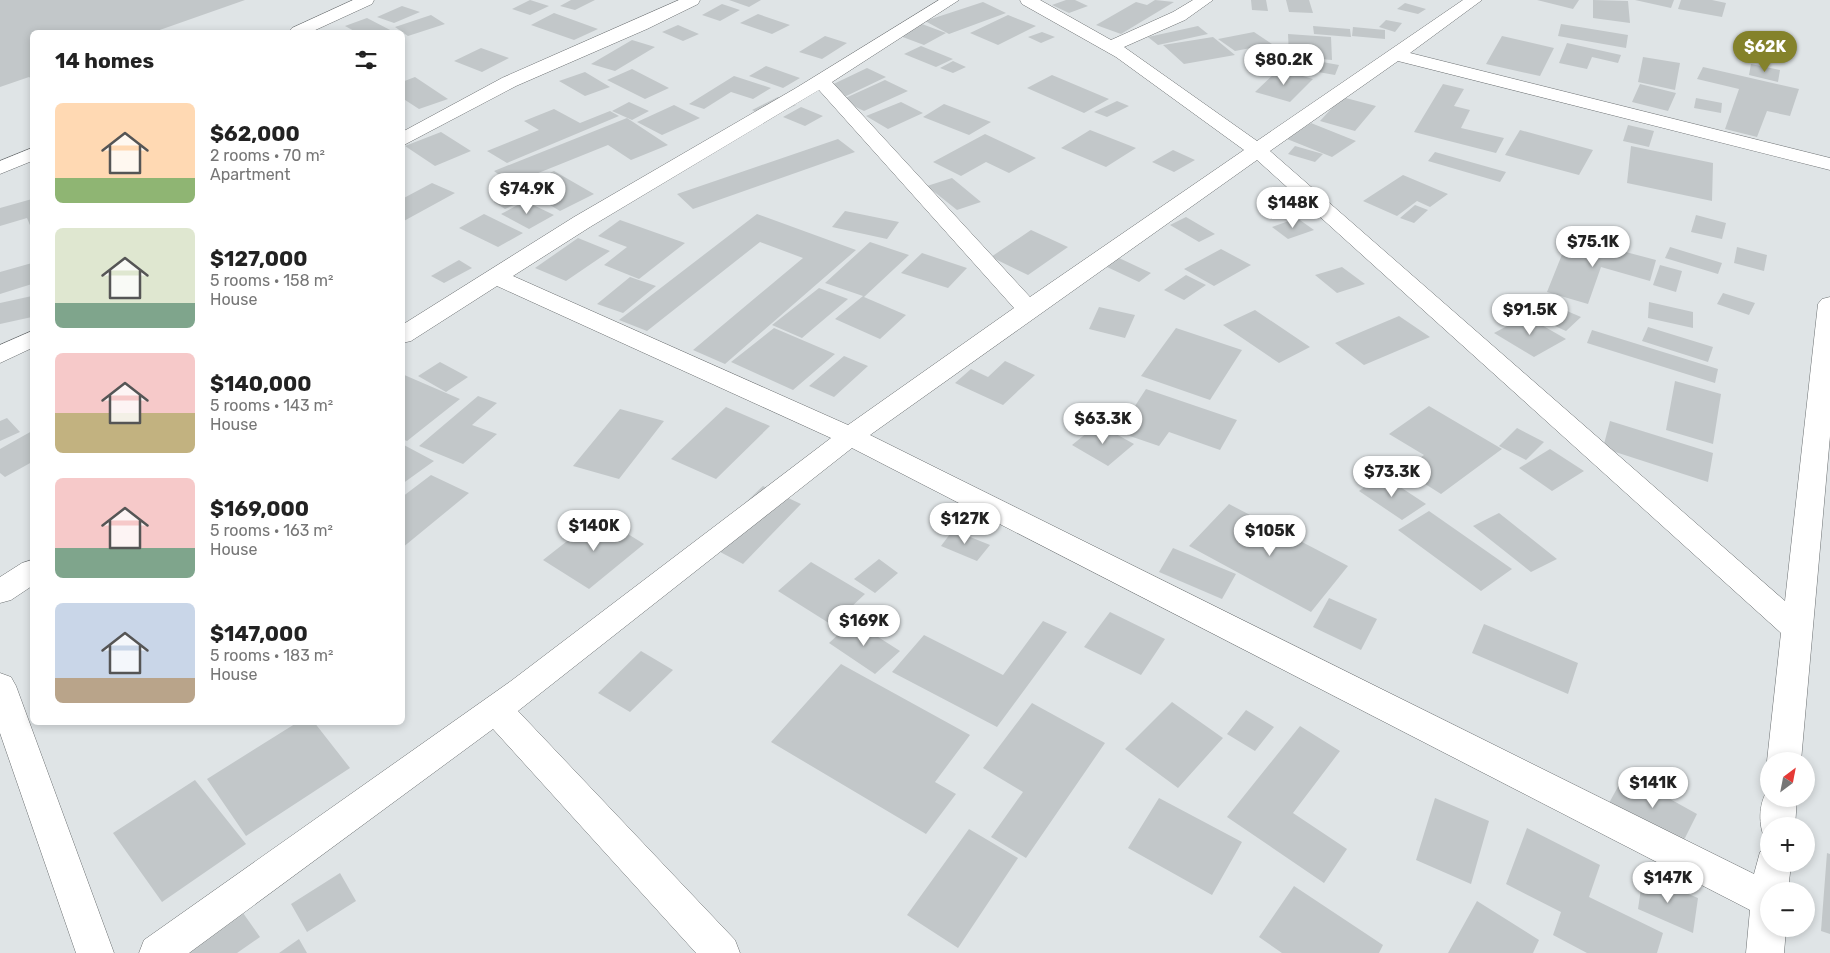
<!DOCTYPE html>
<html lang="en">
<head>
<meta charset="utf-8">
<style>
	body { margin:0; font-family:Rubik,sans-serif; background:#f6f6f6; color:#222; height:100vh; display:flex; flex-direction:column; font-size:19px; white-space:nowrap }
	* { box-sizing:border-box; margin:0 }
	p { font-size:16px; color:#767676 }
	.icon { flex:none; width:28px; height:28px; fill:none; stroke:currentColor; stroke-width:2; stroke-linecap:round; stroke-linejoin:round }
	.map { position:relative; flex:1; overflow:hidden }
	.details { position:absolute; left:30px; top:30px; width:375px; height:695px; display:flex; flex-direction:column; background:#fff; border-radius:8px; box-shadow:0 2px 8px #0003 }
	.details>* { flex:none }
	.needle { width:32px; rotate:32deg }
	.controls { position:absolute; left:1760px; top:752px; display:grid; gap:10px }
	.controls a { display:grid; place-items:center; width:55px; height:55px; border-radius:50%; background:#fff; box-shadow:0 2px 8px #0003; font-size:25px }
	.price { position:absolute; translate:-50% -42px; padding:0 11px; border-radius:18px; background:#fff; color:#222; font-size:16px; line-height:32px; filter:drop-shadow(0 1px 2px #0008) }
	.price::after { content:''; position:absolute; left:50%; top:30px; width:15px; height:11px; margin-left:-8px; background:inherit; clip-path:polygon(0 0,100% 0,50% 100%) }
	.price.current { background:#84822b; color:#fff }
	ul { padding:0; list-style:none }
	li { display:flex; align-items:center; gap:15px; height:125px; padding:0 25px }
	li span { display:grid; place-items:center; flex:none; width:140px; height:100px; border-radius:8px; color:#555 }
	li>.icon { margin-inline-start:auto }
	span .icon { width:60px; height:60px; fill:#fffc; stroke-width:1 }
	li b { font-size:21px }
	h2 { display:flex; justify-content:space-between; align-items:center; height:60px; padding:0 25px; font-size:21px }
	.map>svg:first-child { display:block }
	.building { fill:#c2c7c9 }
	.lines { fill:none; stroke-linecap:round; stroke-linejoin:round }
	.street-casing { stroke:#6b6f71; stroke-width:1 }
	.secondary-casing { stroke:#6b6f71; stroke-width:1 }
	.street { fill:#fff; fill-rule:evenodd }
	.secondary { fill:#fff; fill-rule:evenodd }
</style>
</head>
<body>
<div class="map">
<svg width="1830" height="953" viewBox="0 0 1830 953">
	<rect width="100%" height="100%" fill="#dfe4e6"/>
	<path class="building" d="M0 0H245L154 32H32V79L29 77 0 87Z
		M530 0 549 6 530 15 512 9Z
		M571 0H595L575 10 560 6Z
		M729 0H761L749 7Z
		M1066 0H1075L1088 6 1069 13 1052 5Z
		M1155 0 1174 2 1121 34 1096 25 1136 2 1147 5Z
		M1251 0H1266L1268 11 1252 10Z
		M1286 0H1309L1313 13 1289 12Z
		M1537 0H1579L1573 9Z
		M1593 0 1628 1 1630 23 1593 18Z
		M1635 0H1674L1671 8Z
		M1681 0H1712L1726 3 1722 17 1678 9Z
		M983 2 1006 13 949 34 925 21Z
		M1405 3 1426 9 1418 14 1397 9Z
		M722 4 740 10 720 21 702 15Z
		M402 6 420 12 394 23 377 17Z
		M554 13 598 29 574 40 531 25Z
		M758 14 790 25 772 34 740 23Z
		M431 15 445 24 408 36 395 27Z
		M1008 15 1036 26 998 45 970 33Z
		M367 18 394 32H356L345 26Z
		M1386 20 1402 23 1395 32 1379 27Z
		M922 24 946 33 924 45 900 36Z
		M1561 24 1628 35 1626 48 1558 36Z
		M678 25 699 34 683 41 662 32Z
		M1198 26 1208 34 1158 45 1148 37Z
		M1313 26 1350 29 1351 37 1314 34Z
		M1353 27 1385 30V39L1352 36Z
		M1042 32 1055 37 1041 43 1028 37Z
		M1254 32 1272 44 1235 51 1218 39Z
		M1288 34 1331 37 1332 60 1289 56Z
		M825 36 847 43 822 59 799 52Z
		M1502 36 1554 48 1540 76 1486 64Z
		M1213 37 1235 55 1184 64 1163 45Z
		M632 40 655 47 615 71 591 64Z
		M1567 43 1621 55 1618 63 1592 57 1587 69 1559 63Z
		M921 46 953 59 936 67 904 54Z
		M481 48 509 58 482 72 454 61Z
		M1275 51 1291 58 1278 64 1262 57Z
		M1643 57 1680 63 1675 90 1638 82Z
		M1300 58 1339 65 1335 75 1296 68Z
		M953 61 966 67 953 73 940 68Z
		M1751 64 1780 70 1778 82 1749 75Z
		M766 66 800 78 783 88 749 76Z
		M1703 67 1799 89 1790 116 1767 111 1757 137 1725 129 1739 89 1697 79Z
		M867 68 886 77 840 99 821 90Z
		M632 69 669 88 645 99 607 80Z
		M1279 69 1313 79 1290 102 1255 92Z
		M585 72 610 87 585 96 559 81Z
		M1052 75 1109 99 1084 113 1027 88Z
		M734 76 771 88 753 99 731 92 704 109 689 104Z
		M415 77 448 99 419 109 402 98V82Z
		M885 80 908 91 864 111 841 100Z
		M1443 84 1464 89 1454 106 1470 110 1461 128 1504 138 1496 153 1414 132Z
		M1640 84 1676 93 1668 111 1632 102Z
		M778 97 796 105 769 118 752 110Z
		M1342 97 1376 106 1355 131 1320 121Z
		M1696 98 1722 103 1721 113 1694 108Z
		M1117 101 1129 106 1107 117 1094 112Z
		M629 102 649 111 632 120 612 111Z
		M901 102 923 113 888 129 866 116Z
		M944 104 991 122 969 135 923 117Z
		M674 105 700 118 662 135 637 122Z
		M801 107 823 116 805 126 783 117Z
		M554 109 580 123 610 111 619 116 507 163 487 151 539 130 524 121Z
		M627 118 668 145 631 160 608 145 511 184 494 171Z
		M1311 123 1356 141 1332 157 1287 139Z
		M1628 125 1654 131 1649 147 1623 141Z
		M1090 130 1136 148 1106 167 1061 148Z
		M1520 130 1593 150 1579 175 1505 155Z
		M441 132 471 151 435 166 405 146Z
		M985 134 1036 158 1009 173 986 162 961 176 933 162Z
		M838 139 855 152 693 209 677 194Z
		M1295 146 1323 154 1315 162 1288 154Z
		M1631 146 1713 163 1712 201 1627 183Z
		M1173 150 1195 160 1174 172 1152 162Z
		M1435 152 1506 172 1500 182 1428 161Z
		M554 171 594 194 560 211 520 187Z
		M1403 175 1448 194 1430 207 1417 201 1397 216 1363 201Z
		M952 178 981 202 957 210 927 186Z
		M432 183 455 193 402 222V199Z
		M513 193 524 200 505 209 494 202Z
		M32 199V230L27 218 0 226V208Z
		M525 201 554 215 529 229 501 214Z
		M1415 205 1428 210 1414 223 1400 218Z
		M845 211 899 222 887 239 832 227Z
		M484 214 523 233 498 247 459 228Z
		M757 214 856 250 725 364 693 350 803 258 760 242 647 331 619 320Z
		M1696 215 1726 223 1722 239 1691 232Z
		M1186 217 1215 234 1199 242 1170 225Z
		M1297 218 1314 230 1288 239 1272 227Z
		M620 220 685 243 639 279 604 265 627 247 598 236Z
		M1031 230 1068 247 1028 275 991 257Z
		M1569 237 1656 260 1650 281 1601 267 1588 304 1547 292Z
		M578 238 610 251 566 281 535 268Z
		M870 242 909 255 864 297 906 315 880 339 835 319 863 296 825 283Z
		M1670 247 1722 263 1718 274 1665 258Z
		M1737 247 1767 255 1764 271 1734 263Z
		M1221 249 1251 265 1214 286 1184 269Z
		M922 253 967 268 948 288 901 273Z
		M1119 258 1151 273 1139 282 1107 267Z
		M459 260 472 268 444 283 431 276Z
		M32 263V284L0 294V272Z
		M1660 265 1682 271 1676 292 1653 285Z
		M1342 267 1365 284 1337 293 1315 275Z
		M1186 275 1206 285 1184 300 1164 290Z
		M630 277 656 286 623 313 597 304Z
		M819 288 848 299 802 338 772 325Z
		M1723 293 1755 303 1749 315 1717 304Z
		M32 296V317L0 324V303Z
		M1649 302 1693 312V328L1648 318Z
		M1099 307 1135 315 1125 338 1089 329Z
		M1560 308 1581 317 1566 331 1546 322Z
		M1255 310 1310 347 1279 363 1223 325Z
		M1399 316 1430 337 1364 365 1335 343Z
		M1526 316 1566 339 1534 357 1494 333Z
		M1648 327 1713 347 1708 362 1642 341Z
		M774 328 835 354 793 390 731 362Z
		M1176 328 1242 350 1210 400 1141 376Z
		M1592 330 1718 369 1715 383 1587 343Z
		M844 356 868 366 834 397 809 386Z
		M1005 361 1035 375 1003 405 955 383 971 369 988 377Z
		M440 362 468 377 446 392 418 376Z
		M402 374 460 399 407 441 402 439Z
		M1675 381 1721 394 1713 444 1666 430Z
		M1146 389 1237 420 1220 450 1169 432 1159 446 1118 432Z
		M478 396 497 403 472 425 497 434 463 464 419 446Z
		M1429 406 1502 449 1441 494 1403 470 1424 455 1389 434Z
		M726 407 770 426 716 479 671 459Z
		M620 409 664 421 619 479 573 466Z
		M7 418 20 432 0 441V421Z
		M1610 421 1713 453 1708 482 1603 448Z
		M1098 424 1134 444 1108 466 1072 445Z
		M1517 428 1544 442 1526 460 1499 446Z
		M32 431V462L5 477 0 473V449Z
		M402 444 434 461 402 484Z
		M1550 449 1584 471 1552 491 1519 468Z
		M431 475 469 493 402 548V497Z
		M1382 475 1426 504 1402 520 1359 491Z
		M763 486 801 504 743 564 703 543Z
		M1229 504 1348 566 1311 612 1189 546Z
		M1429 511 1512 569 1481 591 1398 530Z
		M1499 513 1557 559 1531 572 1473 526Z
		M599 516 644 544 589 589 543 560Z
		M953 530 990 545 977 561 941 546Z
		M1173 548 1236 574 1222 599 1159 572Z
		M879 559 898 573 875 593 854 579Z
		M811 562 865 594 832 625 778 591Z
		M1329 598 1377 619 1361 650 1313 627Z
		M1110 612 1165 639 1141 675 1084 647Z
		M853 621 900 651 875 674 829 643Z
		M1043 621 1067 632 997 727 892 672 924 635 1003 675Z
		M1484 624 1578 663 1568 694 1472 653Z
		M641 651 673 670 630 712 598 693Z
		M841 664 970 735 935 782 956 794 926 834 771 742Z
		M1172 702 1223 738 1178 788 1125 749Z
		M1032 703 1105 743 1026 858 991 837 1023 792 983 768Z
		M1246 710 1274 727 1255 751 1227 734Z
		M298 722H314L350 768 246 836 207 779Z
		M1300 726 1340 751 1293 813 1347 849 1324 883 1227 817Z
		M1625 774 1697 814 1682 844 1609 803Z
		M195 780 246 844 162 902 113 833Z
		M1159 798 1242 842 1212 895 1128 848Z
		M1435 798 1489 821 1471 884 1416 860Z
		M1527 828 1600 865 1589 897 1663 933 1657 953H1587L1553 935 1561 912 1506 884Z
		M969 829 1018 858 958 948 907 915Z
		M1827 853 1830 854V934L1821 931Z
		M340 873 356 901 307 932 291 904Z
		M1643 875 1698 898 1693 933 1638 909Z
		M1294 886 1383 945 1379 953H1282L1259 937Z
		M1477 901 1539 940 1533 953H1448Z
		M243 913 260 937 237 953H186Z
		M299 939 307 953H279Z"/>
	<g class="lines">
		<defs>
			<path id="street" d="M679 0H700L698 4 647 29 516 86 402 146V132L502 78Z
				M939 0H959L832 82 1030 297 1244 150 1116 57 1022 4 1020 0H1040L1111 40 1173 12 1193 0H1213L1185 20 1124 47 1257 141 1463 0H1482L1410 53 1830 158V170L1398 61 1270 151 1785 601 1818 304 1822 299 1830 297V436L1801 761H1769V765L1767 761 1781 633 1257 160 870 435 1754 874 1760 852 1769 849V864H1791L1788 891H1769V929H1786L1784 953H1746L1750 910 852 448 518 711 735 940 740 953H696L493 729 189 953H139L144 940 511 681 831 438 497 286 411 341 402 343V325L574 217 796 88ZM819 90 1014 308 848 425 513 276 590 227Z
				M32 331V348L0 363V345Z
				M32 560V586L11 600 0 603V577L22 563Z
				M0 673 11 677 16 686 114 953H76L0 733Z
				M1769 788V799H1797L1795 826H1769V839L1764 837C1758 822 1759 801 1769 788Z"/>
			<path id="secondary" d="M353 0H374L372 4 311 32H289L292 28Z
				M32 148V161L0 174V161Z"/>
		</defs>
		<use href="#street" class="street-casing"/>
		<use href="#secondary" class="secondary-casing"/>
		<use href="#street" class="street"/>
		<use href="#secondary" class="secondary"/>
	</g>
</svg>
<div class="controls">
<a><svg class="needle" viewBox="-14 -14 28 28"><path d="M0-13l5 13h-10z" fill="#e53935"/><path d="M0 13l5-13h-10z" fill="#767676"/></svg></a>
<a>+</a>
<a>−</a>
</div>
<b class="price current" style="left:1765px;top:73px">$62K</b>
<b class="price" style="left:1284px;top:86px">$80.2K</b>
<b class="price" style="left:527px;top:215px">$74.9K</b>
<b class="price" style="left:1293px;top:229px">$148K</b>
<b class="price" style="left:1593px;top:268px">$75.1K</b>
<b class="price" style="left:1530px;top:336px">$91.5K</b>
<b class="price" style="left:1103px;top:445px">$63.3K</b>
<b class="price" style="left:1392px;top:498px">$73.3K</b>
<b class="price" style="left:965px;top:545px">$127K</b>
<b class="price" style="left:594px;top:552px">$140K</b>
<b class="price" style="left:1270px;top:557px">$105K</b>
<b class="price" style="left:864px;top:647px">$169K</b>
<b class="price" style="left:1653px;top:809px">$141K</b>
<b class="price" style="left:1668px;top:904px">$147K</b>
<section class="details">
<h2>14 homes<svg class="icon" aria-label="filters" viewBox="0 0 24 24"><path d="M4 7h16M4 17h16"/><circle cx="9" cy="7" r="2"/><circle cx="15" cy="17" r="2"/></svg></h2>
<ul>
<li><span style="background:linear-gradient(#ffd9b3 75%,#8fb573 0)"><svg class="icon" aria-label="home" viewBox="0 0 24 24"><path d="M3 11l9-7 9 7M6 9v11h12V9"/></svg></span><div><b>$62,000</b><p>2 rooms · 70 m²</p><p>Apartment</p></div></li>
<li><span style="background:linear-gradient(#dfe7d0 75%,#7fa58c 0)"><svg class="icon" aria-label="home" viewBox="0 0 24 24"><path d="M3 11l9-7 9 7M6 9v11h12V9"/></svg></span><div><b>$127,000</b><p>5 rooms · 158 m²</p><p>House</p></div></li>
<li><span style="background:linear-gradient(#f6c9c9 60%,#c2b280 0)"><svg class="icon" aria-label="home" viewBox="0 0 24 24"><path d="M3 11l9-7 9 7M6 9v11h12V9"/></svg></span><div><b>$140,000</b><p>5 rooms · 143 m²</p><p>House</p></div></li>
<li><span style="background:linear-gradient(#f6c9c9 70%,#7fa58c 0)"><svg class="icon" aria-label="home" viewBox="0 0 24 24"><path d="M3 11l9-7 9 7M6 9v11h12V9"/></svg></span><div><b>$169,000</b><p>5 rooms · 163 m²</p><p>House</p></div></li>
<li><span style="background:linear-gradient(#c9d6e8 75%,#b9a48a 0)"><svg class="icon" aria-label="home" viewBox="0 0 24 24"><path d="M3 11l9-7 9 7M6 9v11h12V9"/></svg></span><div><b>$147,000</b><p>5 rooms · 183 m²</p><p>House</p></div></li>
</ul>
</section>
</div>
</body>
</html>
